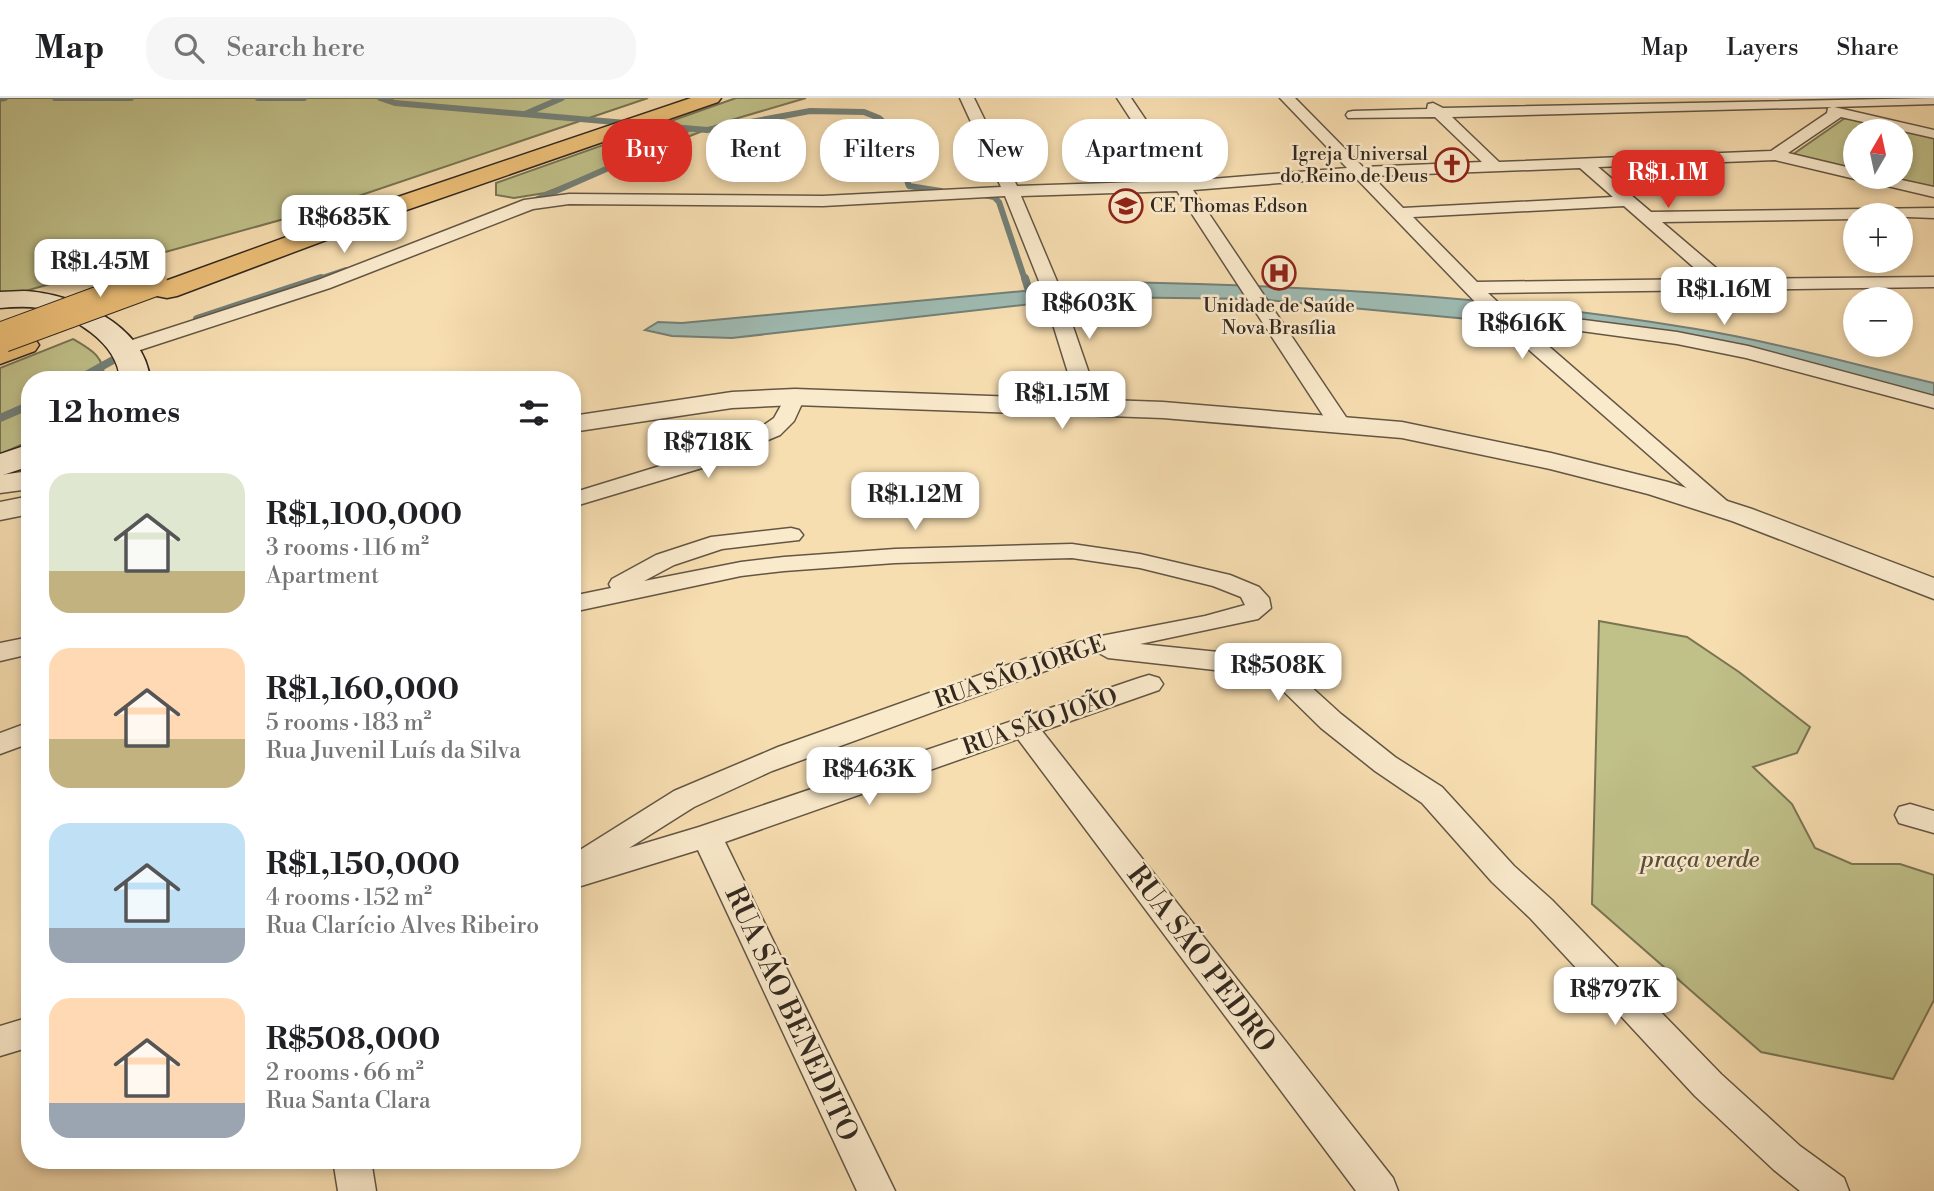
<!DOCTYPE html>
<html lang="en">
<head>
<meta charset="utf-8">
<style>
	body { margin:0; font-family:"Libre Bodoni",serif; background:#f6f6f6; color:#202124; height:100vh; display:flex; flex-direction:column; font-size:26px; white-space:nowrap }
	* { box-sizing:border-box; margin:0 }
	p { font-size:23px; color:#757577 }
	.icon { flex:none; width:38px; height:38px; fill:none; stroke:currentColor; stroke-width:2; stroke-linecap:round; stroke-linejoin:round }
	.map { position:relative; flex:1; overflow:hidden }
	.drawer { position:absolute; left:21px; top:273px; width:560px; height:798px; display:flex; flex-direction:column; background:#fff; border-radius:28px; box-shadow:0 4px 10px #0003 }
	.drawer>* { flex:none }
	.top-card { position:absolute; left:602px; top:21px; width:665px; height:63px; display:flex; gap:14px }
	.needle { width:46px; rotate:9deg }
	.tools { position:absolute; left:1843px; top:21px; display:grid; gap:14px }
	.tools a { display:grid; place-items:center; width:70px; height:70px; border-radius:50%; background:#fff; box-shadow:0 4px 10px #0003; font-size:35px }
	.price { position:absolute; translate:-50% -60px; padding:0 16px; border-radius:14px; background:#fff; color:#222; font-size:23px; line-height:46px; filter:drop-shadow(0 2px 4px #0008) }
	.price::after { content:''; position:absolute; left:50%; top:42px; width:21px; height:16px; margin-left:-10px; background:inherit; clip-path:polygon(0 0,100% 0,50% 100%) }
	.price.selected { background:#d93025; color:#fff }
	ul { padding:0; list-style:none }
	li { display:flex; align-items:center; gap:21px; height:175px; padding:0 28px }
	li span { display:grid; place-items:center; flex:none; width:196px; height:140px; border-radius:21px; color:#555 }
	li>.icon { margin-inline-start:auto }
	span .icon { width:84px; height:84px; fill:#fffc; stroke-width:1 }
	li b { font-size:30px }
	h2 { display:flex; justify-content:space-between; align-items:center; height:84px; padding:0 28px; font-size:30px }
	.pill { padding:0 24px; border-radius:28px; background:#fff; box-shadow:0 4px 10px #0003; font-size:24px; line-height:63px }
	.pill.selected { background:#d93025; color:#fff }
	header { display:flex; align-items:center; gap:42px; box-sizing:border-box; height:98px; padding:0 35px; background:#fff; border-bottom:2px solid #e0e0e0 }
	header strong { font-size:33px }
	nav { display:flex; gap:38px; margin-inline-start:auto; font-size:24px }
	.search { width:490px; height:63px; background:#f6f6f6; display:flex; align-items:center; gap:18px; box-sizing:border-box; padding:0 24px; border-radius:28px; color:#757577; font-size:26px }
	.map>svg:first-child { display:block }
	.green { fill:#c0c089; stroke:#797454; stroke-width:2 }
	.water { fill:#9fbbb3; stroke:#738078; stroke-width:2 }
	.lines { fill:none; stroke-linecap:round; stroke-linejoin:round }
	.stream-far1 { stroke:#738078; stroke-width:6 }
	.stream { stroke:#738078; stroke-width:8 }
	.minor-casing { stroke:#635644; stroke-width:3 }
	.tertiary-casing { stroke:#635644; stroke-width:3 }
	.secondary-casing { stroke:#32281f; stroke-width:3 }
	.motorway-casing { stroke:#32281f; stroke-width:3 }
	.minor { fill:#faeacc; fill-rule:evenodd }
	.tertiary { fill:#faeacc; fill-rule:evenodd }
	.secondary { fill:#faeacc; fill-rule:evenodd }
	.motorway { fill:#ecbf78; fill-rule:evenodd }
	.motorway-bridge-casing { stroke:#32281f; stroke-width:32; stroke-linecap:butt }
	.motorway-bridge { stroke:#ecbf78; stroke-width:30 }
	.labels { text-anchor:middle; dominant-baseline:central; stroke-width:5; stroke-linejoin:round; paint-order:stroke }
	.far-poi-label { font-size:19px; fill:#32281f; stroke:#faeacc; text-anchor:end }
	.street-label { font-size:23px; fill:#32281f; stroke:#faeacc }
	.park-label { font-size:23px; font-style:italic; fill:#564e3a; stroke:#faeacc }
	.near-street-label { font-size:28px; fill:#32281f; stroke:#faeacc }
</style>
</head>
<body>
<header>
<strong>Map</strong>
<div class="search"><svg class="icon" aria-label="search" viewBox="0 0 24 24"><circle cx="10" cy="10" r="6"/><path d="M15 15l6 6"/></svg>Search here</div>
<nav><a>Map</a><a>Layers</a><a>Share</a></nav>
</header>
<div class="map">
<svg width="1934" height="1093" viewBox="0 0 1934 1093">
	<rect width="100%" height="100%" fill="#f7deb1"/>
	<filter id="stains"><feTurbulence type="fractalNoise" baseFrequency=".00286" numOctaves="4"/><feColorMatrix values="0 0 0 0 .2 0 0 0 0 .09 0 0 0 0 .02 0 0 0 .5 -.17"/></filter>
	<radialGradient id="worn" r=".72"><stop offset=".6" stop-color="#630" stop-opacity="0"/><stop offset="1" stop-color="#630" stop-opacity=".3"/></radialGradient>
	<path class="green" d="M0 0H648L320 111 0 200Z
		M736 0H806L728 23 545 95 514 100 496 97V85Z
		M1845 20 1934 39V90L1887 79H1900V33H1855V71L1792 57Z
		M73 241C92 252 105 259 104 282H30V343L0 356V270Z
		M1599 523 1687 539 1739 574 1810 629 1797 655 1753 669 1792 706 1815 750 1852 766H1900L1934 777V902L1893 981 1761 954 1592 806Z"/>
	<path class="water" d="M1121 184C1313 188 1506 199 1696 231 1776 244 1855 267 1934 285V304L1730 248 1520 221 1489 223 1258 201 1094 199 732 240 672 238 645 232 658 224 682 225Z"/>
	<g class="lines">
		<path class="stream-far1" d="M55 0H131
			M258 0H304
			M380 0 395 5 707 32 810 13 864 14 879 20 888 28 909 88 941 93
			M0 1 5 0
			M525 16 562 0
			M984 97 994 99 999 104 1025 182
			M531 104 629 61 688 31
			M316 182 346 172"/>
		<path class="stream" d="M1025 180 1032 202
			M197 221 321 180
			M77 282 124 256
			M0 320 30 307"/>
		<defs>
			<path id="minor" d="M960 0H974L1017 88 1171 83 1117 0H1131L1187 83 1347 70 1280 0H1295L1363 69 1482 64 1435 19 1348 20 1346 17 1348 14 1353 13 1427 11 1428 6 1433 5 1443 10 1934 0V6L1834 9 1934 32V40L1841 19 1788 55 1855 71V79H1888L1934 89V99L1862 82 1860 79 1855 81 1775 62 1598 69 1651 114 1934 110V120L1855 117V121L1662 124 1729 181 1934 179V189L1734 192 1727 195 1720 192 1488 195 1506 212 1677 234 1748 248 1934 298V310L1746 260 1677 246 1522 225 1735 410 1731 415H1715L1480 209 1355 79 1193 92 1350 325 1347 330H1331L1328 325 1177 93 1021 98 1059 188 1101 310 1097 314H1083L1079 310 1041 188 1005 98 823 108 569 106 533 111 330 190 134 254 127 256 117 250 120 246 318 182 524 102 569 96 823 98 1001 89ZM1832 9 1828 10 1827 15 1771 53 1499 64 1452 19ZM1580 70 1613 99 1403 110 1372 78ZM1624 108 1707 181 1477 184 1413 119Z
				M795 293 802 295 805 299 794 323 780 337 702 370 572 409V395L686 360 764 327 774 320 788 295Z
				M791 430 799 432 803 437 799 442 722 451 674 467 644 483 741 464 784 459 895 451 1072 446 1140 456 1230 477 1259 489 1269 500 1271 510 1258 521 1140 546 1258 558 1286 566 1341 616 1395 659 1442 689 1514 768 1552 802 1721 976 1800 1048 1844 1080 1849 1093H1800L1774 1072 1695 998 1530 820 1492 784 1422 705 1375 673 1321 630 1268 578 1108 560 1097 554 772 673 694 709 629 750 699 729 1139 580 1149 577 1159 580 1163 586 1159 592 1042 633 1393 1080 1398 1093H1356L1018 641 725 744 895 1093H857L698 752 581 788 572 785V757L674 693 778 649 1075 543 1205 518 1245 507 1241 499 1213 488 1140 470 1072 460 895 465 784 473 741 478 572 514V498L611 490 609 486 612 481 656 457 711 439Z
				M30 539V556L0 563V545Z
				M30 624V645L0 656V635Z
				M1910 706 1934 713V735L1899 725 1895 717 1899 709Z
				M30 919V949L0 958V928Z
				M333 1062H371L376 1093H338Z"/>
			<path id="tertiary" d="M795 291 1163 304 1402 324 1551 355 1668 384 1752 411 1934 480V501L1732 423 1648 396 1550 371 1402 340 1163 320 795 307 732 310 572 334V318L732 294Z
				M30 373V391L0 395V377Z
				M30 398V416L0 422V404Z"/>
			<path id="secondary" d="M24 193C72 195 146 227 150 282H120C118 244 73 218 39 210 26 208 13 209 0 210V194Z
				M30 346V368L0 378V356Z"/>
			<path id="motorway" d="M691 0H721L718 4 398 115 177 198 167 200 157 198 154 192 157 186 380 105Z
				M25 238 35 241 39 247 35 253 0 266V247Z"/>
		</defs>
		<use href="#minor" class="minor-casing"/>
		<use href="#tertiary" class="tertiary-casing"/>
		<use href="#secondary" class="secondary-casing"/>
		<use href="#motorway" class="motorway-casing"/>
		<use href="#minor" class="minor"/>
		<use href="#tertiary" class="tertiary"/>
		<use href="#secondary" class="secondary"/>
		<use href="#motorway" class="motorway"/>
		<defs>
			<path id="motorway-bridge" d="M3 239 152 184"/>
		</defs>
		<use href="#motorway-bridge" class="motorway-bridge-casing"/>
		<use href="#motorway-bridge" class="motorway-bridge"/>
	</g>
	<defs>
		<symbol id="church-ring" viewBox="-11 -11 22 22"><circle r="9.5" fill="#faeacc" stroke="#8f2418" stroke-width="1.5"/><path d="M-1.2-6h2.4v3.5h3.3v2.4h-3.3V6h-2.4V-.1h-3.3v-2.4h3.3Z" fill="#8f2418"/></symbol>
		<symbol id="school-ring" viewBox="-11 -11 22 22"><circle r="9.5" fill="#faeacc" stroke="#8f2418" stroke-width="1.5"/><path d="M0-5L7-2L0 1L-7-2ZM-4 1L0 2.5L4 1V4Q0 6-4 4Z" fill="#8f2418"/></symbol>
		<symbol id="hospital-ring" viewBox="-11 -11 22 22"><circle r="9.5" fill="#faeacc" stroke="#8f2418" stroke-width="1.5"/><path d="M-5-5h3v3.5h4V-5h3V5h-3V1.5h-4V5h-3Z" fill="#8f2418"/></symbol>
	</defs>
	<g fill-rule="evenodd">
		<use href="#church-ring" x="1433" y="48" width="38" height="38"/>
		<use href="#school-ring" x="1107" y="89" width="38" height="38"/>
		<use href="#hospital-ring" x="1260" y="156" width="38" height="38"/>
	</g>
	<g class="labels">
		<g class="far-poi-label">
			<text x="1428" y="56">Igreja Universal<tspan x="1428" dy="22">do Reino de Deus</tspan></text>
			<text x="1150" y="108" text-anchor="start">CE Thomas Edson</text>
			<text x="1279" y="208" text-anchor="middle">Unidade de Saúde<tspan x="1279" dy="22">Nova Brasília</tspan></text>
		</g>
		<g class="street-label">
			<text transform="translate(1020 574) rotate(-19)">RUA SÃO JORGE</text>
			<text transform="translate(1040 624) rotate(-19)">RUA SÃO JOÃO</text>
		</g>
		<g class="park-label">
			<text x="1700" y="762">praça verde</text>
		</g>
		<g class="near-street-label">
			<text transform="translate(1201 861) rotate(53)">RUA SÃO PEDRO</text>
			<text transform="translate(791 916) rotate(65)">RUA SÃO BENEDITO</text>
		</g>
	</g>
	<rect width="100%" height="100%" filter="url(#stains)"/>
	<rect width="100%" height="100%" fill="url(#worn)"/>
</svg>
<div class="tools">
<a><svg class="needle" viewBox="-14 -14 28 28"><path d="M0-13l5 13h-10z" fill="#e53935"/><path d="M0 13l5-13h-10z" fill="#757577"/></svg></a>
<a>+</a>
<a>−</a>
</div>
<b class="price selected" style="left:1668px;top:112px">R$1.1M</b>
<b class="price" style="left:344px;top:157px">R$685K</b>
<b class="price" style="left:100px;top:201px">R$1.45M</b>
<b class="price" style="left:1724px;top:229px">R$1.16M</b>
<b class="price" style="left:1089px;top:243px">R$603K</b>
<b class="price" style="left:1522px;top:263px">R$616K</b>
<b class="price" style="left:1062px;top:333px">R$1.15M</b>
<b class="price" style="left:708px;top:382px">R$718K</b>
<b class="price" style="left:915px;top:434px">R$1.12M</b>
<b class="price" style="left:1278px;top:605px">R$508K</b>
<b class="price" style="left:869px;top:709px">R$463K</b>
<b class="price" style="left:1615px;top:929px">R$797K</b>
<div class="top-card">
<a class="pill selected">Buy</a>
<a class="pill">Rent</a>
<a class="pill">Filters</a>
<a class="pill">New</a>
<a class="pill">Apartment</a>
</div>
<section class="drawer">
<h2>12 homes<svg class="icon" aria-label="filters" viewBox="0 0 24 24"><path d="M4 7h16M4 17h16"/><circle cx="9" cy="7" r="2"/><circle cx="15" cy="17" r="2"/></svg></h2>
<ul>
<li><span style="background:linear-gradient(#dfe7d0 70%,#c2b280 0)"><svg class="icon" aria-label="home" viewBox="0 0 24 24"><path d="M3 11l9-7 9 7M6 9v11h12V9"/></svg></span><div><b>R$1,100,000</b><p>3 rooms · 116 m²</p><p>Apartment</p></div></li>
<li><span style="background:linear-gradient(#ffd9b3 65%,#c2b280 0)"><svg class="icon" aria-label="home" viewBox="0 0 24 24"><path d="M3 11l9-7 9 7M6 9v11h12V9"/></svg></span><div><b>R$1,160,000</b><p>5 rooms · 183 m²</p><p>Rua Juvenil Luís da Silva</p></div></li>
<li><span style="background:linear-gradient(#bfe0f5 75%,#9aa5b1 0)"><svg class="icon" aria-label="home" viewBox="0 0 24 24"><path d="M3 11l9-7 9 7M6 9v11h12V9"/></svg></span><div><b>R$1,150,000</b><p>4 rooms · 152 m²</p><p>Rua Clarício Alves Ribeiro</p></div></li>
<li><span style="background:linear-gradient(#ffd9b3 75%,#9aa5b1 0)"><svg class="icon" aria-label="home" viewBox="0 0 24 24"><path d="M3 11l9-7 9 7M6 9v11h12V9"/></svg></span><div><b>R$508,000</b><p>2 rooms · 66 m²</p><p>Rua Santa Clara</p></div></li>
</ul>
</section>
</div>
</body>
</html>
